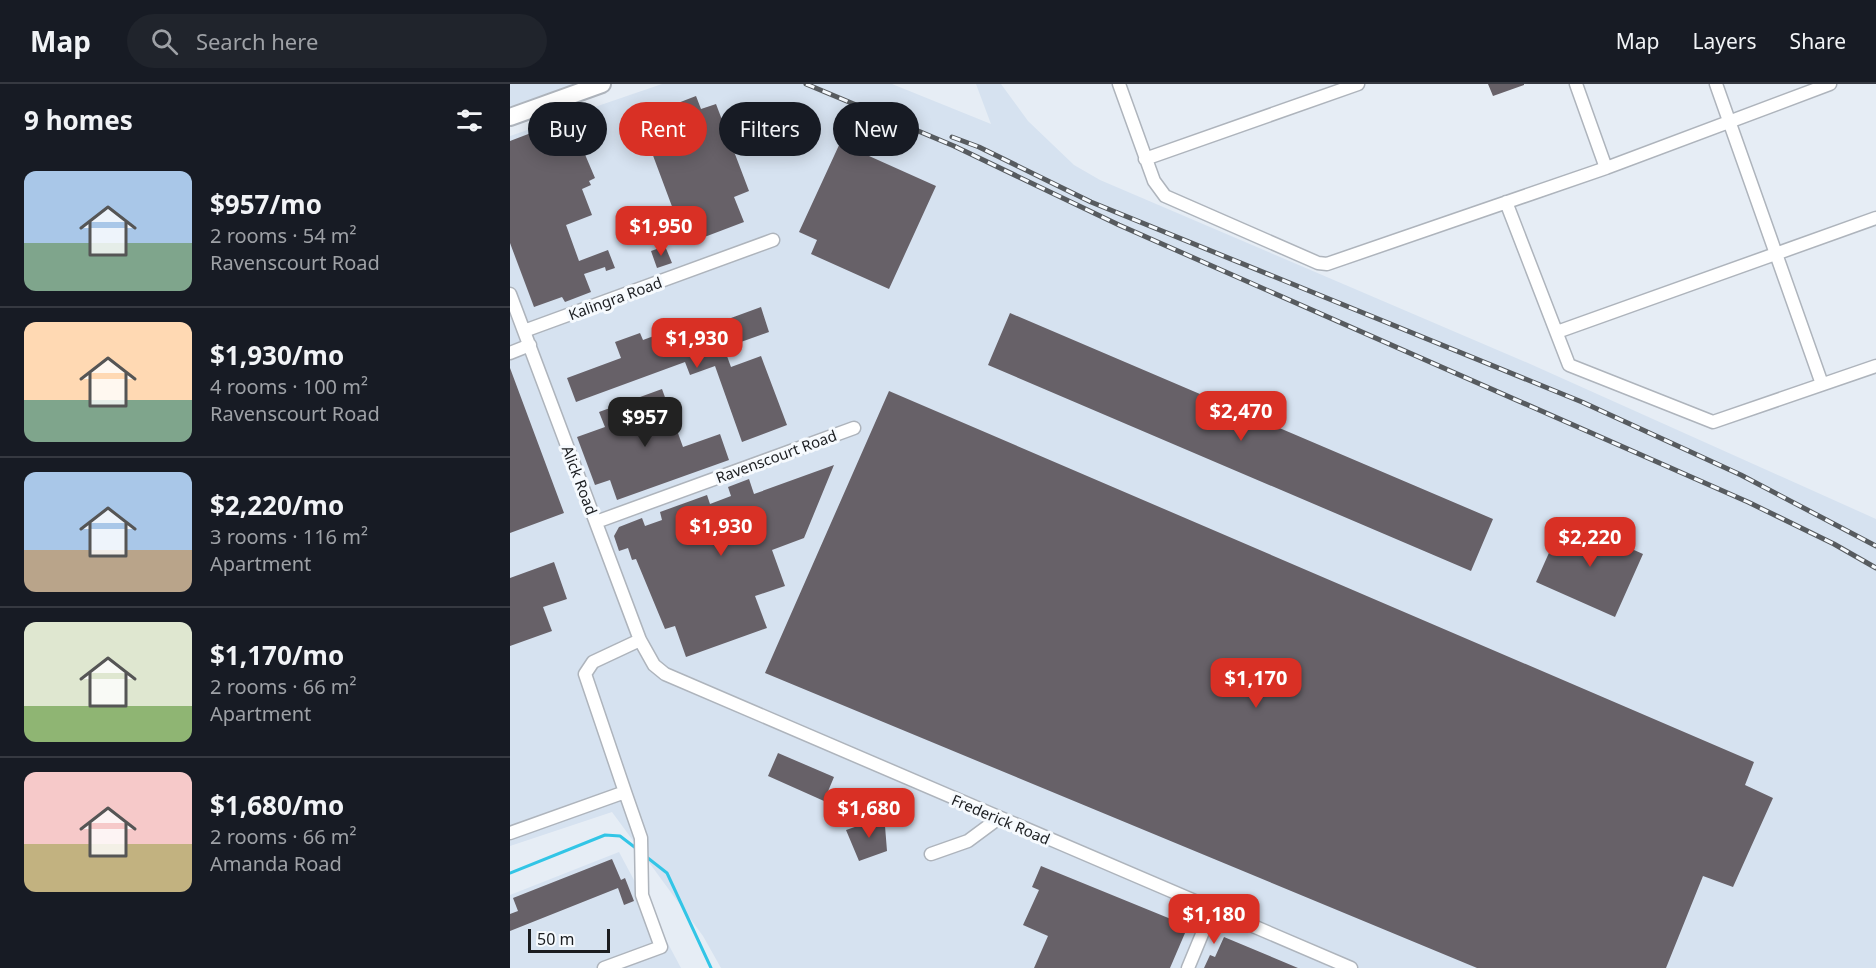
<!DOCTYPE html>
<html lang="en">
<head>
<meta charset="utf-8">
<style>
	body { margin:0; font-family:"Noto Sans",sans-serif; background:#20242c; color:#f1f3f6; height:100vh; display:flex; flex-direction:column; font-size:22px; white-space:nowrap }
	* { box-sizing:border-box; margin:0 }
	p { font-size:20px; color:#9ea1a6 }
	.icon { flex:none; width:33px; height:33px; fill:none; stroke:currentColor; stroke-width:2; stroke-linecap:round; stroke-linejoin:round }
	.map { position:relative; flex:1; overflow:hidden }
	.details { display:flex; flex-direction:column; background:#171b24; width:510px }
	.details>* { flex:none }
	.top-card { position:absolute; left:18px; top:18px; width:570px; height:54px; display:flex; gap:12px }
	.scale { position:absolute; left:18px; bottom:15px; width:82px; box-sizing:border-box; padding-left:6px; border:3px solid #1b1d20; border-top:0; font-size:16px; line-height:21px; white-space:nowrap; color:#1b1d20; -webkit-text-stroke:4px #f6fafe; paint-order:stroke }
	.price { position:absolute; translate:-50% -51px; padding:0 14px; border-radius:12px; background:#d93025; color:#fff; font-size:20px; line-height:39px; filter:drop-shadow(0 2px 3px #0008) }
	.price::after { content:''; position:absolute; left:50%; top:36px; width:18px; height:14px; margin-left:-9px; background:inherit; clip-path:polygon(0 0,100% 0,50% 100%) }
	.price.on { background:#222; color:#fff }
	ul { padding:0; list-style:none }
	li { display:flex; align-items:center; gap:18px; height:150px; padding:0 24px }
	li+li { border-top:2px solid #363941 }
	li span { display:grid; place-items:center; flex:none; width:168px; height:120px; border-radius:12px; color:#555 }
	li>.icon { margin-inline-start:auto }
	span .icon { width:72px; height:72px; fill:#fffc; stroke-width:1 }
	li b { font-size:26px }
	h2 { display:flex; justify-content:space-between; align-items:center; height:72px; padding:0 24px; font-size:26px }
	.tag { padding:0 21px; border-radius:27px; background:#171b24; box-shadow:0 3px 15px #0003; font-size:21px; line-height:54px }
	.tag.on { background:#d93025; color:#fff }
	header { display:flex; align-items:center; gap:36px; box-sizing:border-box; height:84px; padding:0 30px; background:#171b24; border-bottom:2px solid #363941 }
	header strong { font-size:28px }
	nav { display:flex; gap:33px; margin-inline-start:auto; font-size:21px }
	.search { width:420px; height:54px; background:#20242c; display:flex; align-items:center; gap:15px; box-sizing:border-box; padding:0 21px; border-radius:33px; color:#9ea1a6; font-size:22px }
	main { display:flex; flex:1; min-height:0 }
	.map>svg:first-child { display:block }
	.built { fill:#d6e2f0 }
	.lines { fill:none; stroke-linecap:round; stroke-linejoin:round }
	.stream { stroke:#32c5e6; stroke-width:3 }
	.building { fill:#676168 }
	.minor-casing { stroke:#aeb4bc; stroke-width:15 }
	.major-casing { stroke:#aeb4bc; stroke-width:20 }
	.minor { stroke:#fff; stroke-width:12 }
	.major { stroke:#fff; stroke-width:16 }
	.rail-casing { stroke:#575b5f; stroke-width:5 }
	.rail { stroke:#f6fafe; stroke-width:3; stroke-dasharray:9; stroke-linecap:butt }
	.labels { text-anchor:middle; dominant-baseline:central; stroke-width:6; stroke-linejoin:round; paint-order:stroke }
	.street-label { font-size:15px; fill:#1b1d20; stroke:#f6fafe }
</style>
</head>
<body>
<header>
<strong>Map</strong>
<div class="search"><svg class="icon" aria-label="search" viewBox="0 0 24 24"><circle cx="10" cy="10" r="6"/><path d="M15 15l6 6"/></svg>Search here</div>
<nav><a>Map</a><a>Layers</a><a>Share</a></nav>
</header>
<main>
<section class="details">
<h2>9 homes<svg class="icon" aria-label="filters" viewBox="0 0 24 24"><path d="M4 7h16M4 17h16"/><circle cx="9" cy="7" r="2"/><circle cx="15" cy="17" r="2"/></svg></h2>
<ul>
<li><span style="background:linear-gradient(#a9c7e8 60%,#7fa58c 0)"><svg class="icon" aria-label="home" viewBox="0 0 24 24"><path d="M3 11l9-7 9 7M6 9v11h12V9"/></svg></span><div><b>$957/mo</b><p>2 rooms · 54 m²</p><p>Ravenscourt Road</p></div></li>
<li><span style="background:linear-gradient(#ffd9b3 65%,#7fa58c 0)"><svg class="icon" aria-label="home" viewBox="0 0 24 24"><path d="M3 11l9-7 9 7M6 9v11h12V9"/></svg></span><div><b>$1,930/mo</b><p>4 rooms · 100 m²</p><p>Ravenscourt Road</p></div></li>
<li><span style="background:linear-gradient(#a9c7e8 65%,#b9a48a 0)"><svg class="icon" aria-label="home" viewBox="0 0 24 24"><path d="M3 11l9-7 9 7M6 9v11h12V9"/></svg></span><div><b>$2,220/mo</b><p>3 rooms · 116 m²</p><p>Apartment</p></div></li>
<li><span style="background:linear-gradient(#dfe7d0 70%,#8fb573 0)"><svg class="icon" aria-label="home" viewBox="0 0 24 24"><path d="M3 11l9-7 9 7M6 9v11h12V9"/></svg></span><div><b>$1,170/mo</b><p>2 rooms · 66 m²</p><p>Apartment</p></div></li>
<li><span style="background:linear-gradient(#f6c9c9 60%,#c2b280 0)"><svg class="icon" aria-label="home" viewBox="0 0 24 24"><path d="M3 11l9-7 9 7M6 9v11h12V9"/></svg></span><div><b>$1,680/mo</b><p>2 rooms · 66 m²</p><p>Amanda Road</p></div></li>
</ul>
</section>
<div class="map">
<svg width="1366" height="884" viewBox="0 0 1366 884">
	<rect width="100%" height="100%" fill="#e6edf5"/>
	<path class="built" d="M0 0H64L0 23Z
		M152 0H382L481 40 466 0H491L518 37 564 81 590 96 1018 279 1366 435V884H211L193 852 102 728 0 762V52Z
		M109 768 171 884H0V811Z"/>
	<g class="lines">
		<path class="stream" d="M134 771 157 789 201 884
			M0 789 95 751 110 752 127 765"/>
	</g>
	<path class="building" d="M978 0H1014V1L983 12Z
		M186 12 191 25 206 20 239 107 224 113 234 138 176 160 129 34Z
		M47 39 55 59 68 54 85 94 79 97 81 101 72 105 82 131 56 141 69 177 98 166 105 184 96 187 95 183 74 190 81 208 55 218 52 213 24 223 0 159V57Z
		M330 59 426 102 379 205 301 170 307 156 289 148Z
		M155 162 162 179 147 184 141 167Z
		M251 223 259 248 214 264 221 283 251 272 277 341 232 358 205 282 180 291 175 278 66 318 57 294 111 274 105 258 130 249 133 256 176 240 180 249Z
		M500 229 983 435 961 487 478 281Z
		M0 284 54 429 0 449Z
		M152 305 173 363 210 350 219 376 107 416 100 396 85 401 67 353 95 343 89 328Z
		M379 307 1244 678 1235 701 1263 714 1223 803 1193 792 1156 884H967L255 589Z
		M324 381 294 454 262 466 275 502 245 512 257 544 176 573 165 542 155 545 126 475 122 476 118 464 109 467 104 452 109 443 132 434 135 442 152 436 150 428 197 411 200 420 221 412 218 403 239 395 244 410Z
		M1054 435 1133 470 1105 533 1026 498Z
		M44 478 57 515 33 523 42 547 0 562V494Z
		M268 669 324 693 314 717 258 692Z
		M374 733 377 741 375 742 377 767 349 777 336 746Z
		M102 775 111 796 115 794 124 817 114 821 108 804 0 847V830L8 827 3 814Z
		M531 782 678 842 660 884H524L538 852 513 841 529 806 522 803Z
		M714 853 788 884H694L700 871 705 873Z"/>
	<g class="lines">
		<defs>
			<path id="minor" d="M609 0 644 97 655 112 808 179 817 180 1096 84 1320 0
				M1066 0 1096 84
				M1206 0 1312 300
				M635 75 848 0
				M996 118 1059 281 1203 338 1366 282
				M0 210 130 556 144 581 155 590 841 884
				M14 247 263 156
				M1047 248 1366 134
				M0 269 20 261
				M86 438 344 344
				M0 749 115 708 75 590 83 578 130 556
				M421 770 458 757 489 734
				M94 884 151 863 132 811 131 754 115 708
				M678 884 702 826"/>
			<path id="major" d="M0 33 92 0"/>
		</defs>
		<use href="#minor" class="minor-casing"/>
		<use href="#major" class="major-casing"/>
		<use href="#minor" class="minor"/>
		<use href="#major" class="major"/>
		<defs>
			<path id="rail" d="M296 0 444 62 609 141 1238 418 1324 460 1366 484
				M442 53 469 63 581 118 1072 318 1231 391 1366 462"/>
		</defs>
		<use href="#rail" class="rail-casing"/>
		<use href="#rail" class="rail"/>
	</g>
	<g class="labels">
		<g class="street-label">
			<text transform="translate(105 214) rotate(-20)">Kalingra Road</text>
			<text transform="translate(266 372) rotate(-20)">Ravenscourt Road</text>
			<text transform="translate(70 396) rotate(69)">Alick Road</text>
			<text transform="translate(491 735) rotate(23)">Frederick Road</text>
		</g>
	</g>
</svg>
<div class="scale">50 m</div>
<b class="price" style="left:151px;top:173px">$1,950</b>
<b class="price" style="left:187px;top:285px">$1,930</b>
<b class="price" style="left:731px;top:358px">$2,470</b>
<b class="price on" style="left:135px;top:364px">$957</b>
<b class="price" style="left:211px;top:473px">$1,930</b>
<b class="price" style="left:1080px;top:484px">$2,220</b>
<b class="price" style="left:746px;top:625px">$1,170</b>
<b class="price" style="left:359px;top:755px">$1,680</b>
<b class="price" style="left:704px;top:861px">$1,180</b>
<div class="top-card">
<a class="tag">Buy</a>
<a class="tag on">Rent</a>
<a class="tag">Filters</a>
<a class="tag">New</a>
</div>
</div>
</main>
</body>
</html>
